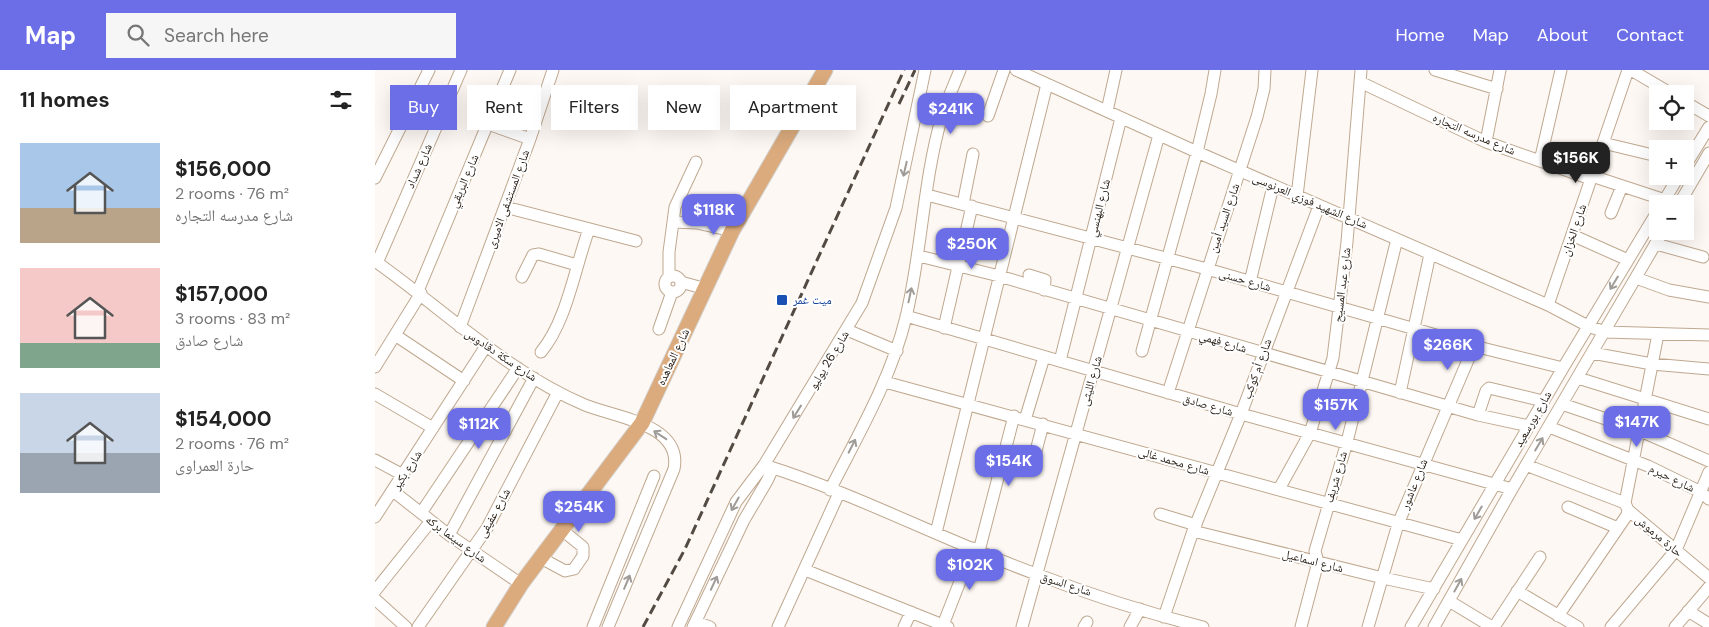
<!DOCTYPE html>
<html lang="en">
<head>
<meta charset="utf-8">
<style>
	body { margin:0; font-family:"DM Sans","Noto Naskh Arabic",sans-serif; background:#f6f6f6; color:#222; height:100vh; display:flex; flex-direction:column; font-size:19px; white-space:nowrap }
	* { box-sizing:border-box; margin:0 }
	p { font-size:16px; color:#767676 }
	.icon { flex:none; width:28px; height:28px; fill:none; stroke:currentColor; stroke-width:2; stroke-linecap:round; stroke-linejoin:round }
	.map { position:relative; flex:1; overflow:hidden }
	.drawer { display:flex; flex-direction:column; background:#fff; width:375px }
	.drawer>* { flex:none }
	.hud { position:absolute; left:15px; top:15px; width:475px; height:45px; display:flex; gap:10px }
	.tools { position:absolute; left:1274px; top:15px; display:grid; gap:10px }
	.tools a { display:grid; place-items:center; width:45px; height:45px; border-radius:0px; background:#fff; box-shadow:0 5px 20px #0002; font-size:25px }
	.price { position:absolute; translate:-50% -42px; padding:0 11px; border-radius:10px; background:#6c6ee8; color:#fff; font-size:16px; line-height:32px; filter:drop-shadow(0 1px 2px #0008) }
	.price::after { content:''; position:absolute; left:50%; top:30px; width:15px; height:11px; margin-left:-8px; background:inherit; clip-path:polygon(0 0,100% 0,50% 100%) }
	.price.current { background:#222; color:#fff }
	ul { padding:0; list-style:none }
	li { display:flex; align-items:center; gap:15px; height:125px; padding:0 20px }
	li span { display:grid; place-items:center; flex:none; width:140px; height:100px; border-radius:0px; color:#555 }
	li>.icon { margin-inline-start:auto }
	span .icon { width:60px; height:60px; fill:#fffc; stroke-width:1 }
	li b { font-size:21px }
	h2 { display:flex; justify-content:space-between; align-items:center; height:60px; padding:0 20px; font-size:21px }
	.chip { padding:0 18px; border-radius:0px; background:#fff; box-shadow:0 5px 20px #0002; font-size:18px; line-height:45px }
	.chip.current { background:#6c6ee8; color:#fff }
	header { display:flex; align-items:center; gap:30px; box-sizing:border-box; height:70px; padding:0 25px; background:#6c6ee8; color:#fff }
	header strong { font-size:24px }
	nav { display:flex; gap:28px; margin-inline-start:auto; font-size:18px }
	.search { width:350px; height:45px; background:#f6f6f6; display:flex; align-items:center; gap:12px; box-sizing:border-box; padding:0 18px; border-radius:0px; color:#767676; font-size:19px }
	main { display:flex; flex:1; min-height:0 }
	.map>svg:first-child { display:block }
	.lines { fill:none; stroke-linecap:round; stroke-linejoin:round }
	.minor-casing { stroke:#bfa890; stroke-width:13 }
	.major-casing { stroke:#d4d3d1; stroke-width:17 }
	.minor { stroke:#fff; stroke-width:11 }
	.major { stroke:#dbab7d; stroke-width:15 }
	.rail { stroke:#534b43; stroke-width:3; stroke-dasharray:10 5; stroke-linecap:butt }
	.oneway { stroke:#9f9b97 }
	.transit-dot { fill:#1a4fb4; stroke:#fff; stroke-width:2 }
	.labels { text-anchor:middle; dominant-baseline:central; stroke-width:4; stroke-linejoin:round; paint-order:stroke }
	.street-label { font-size:12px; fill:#2a2118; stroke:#fff }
	.transit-label { font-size:12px; fill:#164399; stroke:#fff; text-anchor:start }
</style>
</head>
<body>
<header>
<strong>Map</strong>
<div class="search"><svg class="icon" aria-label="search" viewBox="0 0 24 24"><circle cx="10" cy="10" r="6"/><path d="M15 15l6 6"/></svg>Search here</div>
<nav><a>Home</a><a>Map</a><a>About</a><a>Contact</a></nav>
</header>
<main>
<section class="drawer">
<h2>11 homes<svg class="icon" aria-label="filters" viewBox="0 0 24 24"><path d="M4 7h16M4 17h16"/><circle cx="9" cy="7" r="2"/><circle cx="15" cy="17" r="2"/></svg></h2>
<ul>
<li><span style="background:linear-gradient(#a9c7e8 65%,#b9a48a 0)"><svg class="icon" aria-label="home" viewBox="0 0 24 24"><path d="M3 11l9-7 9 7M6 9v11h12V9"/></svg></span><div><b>$156,000</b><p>2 rooms · 76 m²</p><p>شارع مدرسه التجاره</p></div></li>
<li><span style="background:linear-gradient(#f6c9c9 75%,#7fa58c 0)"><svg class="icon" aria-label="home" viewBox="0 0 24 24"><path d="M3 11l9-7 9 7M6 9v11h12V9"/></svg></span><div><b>$157,000</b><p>3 rooms · 83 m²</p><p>شارع صادق</p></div></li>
<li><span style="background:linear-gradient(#c9d6e8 60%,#9aa5b1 0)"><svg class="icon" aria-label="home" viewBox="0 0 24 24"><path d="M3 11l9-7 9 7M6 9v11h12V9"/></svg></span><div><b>$154,000</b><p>2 rooms · 76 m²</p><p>حارة العمراوى</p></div></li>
</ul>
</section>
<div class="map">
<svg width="1334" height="557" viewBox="0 0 1334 557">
	<rect width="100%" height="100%" fill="#fdf8f3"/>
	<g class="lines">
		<defs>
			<path id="minor" d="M641 0 822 82 1173 235 1213 256 1230 262 1334 265
				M1060 0 1122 19
				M1256 0 1297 24
				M985 12 1111 72 1216 109
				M1310 32 1334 46
				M732 41 741 0
				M613 46 629 0
				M113 54 155 69
				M1111 72 1125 0
				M1228 73 1282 86
				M1165 91 1186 0
				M1310 96 1334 57
				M1217 106 1290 130
				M0 108 54 0
				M552 125 832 199 1099 276 1188 298
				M922 126 937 0
				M588 134 598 84
				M1287 134 1304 106
				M1304 134 1334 83
				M130 137 261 171
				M1236 143 1247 116
				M299 152 322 153 357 161
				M1197 165 1253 190
				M1281 174 1328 187
				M544 186 624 206 1103 345 1154 356
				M0 191C68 239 132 302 210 335 239 347 308 354 299 399L233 557
				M2 193 86 0
				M654 205 670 210 669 220
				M290 214a8 8 0 1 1 16 0a8 8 0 1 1-16 0Z
				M147 207 158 185 164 184 202 195
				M294 207V182L300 137 321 92
				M1261 208 1294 220 1334 227
				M306 212 331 219
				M875 212 898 116
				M43 221 135 0
				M1173 235 1253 0
				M531 246 866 344 1137 419
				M85 257 155 69 178 0
				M569 258 597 136
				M284 259 297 222
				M472 260 522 281
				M20 265 89 311
				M767 281 822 82 836 24 840 0
				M166 282C192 251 200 197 214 159
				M1217 283 1277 294 1334 299
				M685 291 746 48
				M0 297 46 223
				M1203 308 1334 349
				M510 312 1087 470
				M793 323 882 47 889 19 890 0
				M1025 323 1055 184
				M0 324 58 358
				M1187 334 1263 360 1334 391
				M1103 345 1111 321 1114 318 1168 331
				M650 350 669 287
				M1174 357 1273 396 1326 422 1334 429
				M661 381 668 354
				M0 390 28 405
				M389 395C482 424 570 471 661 504 716 525 772 543 828 557
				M1151 395 1250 433 1253 440 1334 508
				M904 419 935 363 958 288 972 172 986 0
				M455 420C484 363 516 309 531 247 547 181 548 111 567 46 572 30 579 15 585 0
				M18 421 74 465 146 514
				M1250 433 1283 264
				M1193 437 1243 458
				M46 443 143 298
				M785 444 821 455
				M0 447 111 276
				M818 461 1008 508 1059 519
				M561 463 672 14
				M74 465 159 308
				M604 481 639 346
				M166 488 190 501 199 499 208 486V477L187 460
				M430 500 573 557
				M0 521 56 451
				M1142 521 1203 557
				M0 529 31 557
				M1074 531 1117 557
				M1313 541 1334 554
				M1183 546 1252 445 1253 440
				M789 547 818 461 866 344 944 136
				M321 552 335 557
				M568 555 598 478
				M43 557 112 458 183 322
				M218 557 279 406
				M303 557 361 432 389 395 487 233 521 138 550 0
				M318 557 369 450 392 411 398 398
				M403 557 464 423
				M529 557 536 542
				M647 557 784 65
				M709 557 712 552
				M755 557 765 539
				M926 557 943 492 940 481 972 372 1022 169
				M993 557 1023 454 1099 276
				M1036 557 1188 298 1282 142
				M1059 557 1137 419 1288 161
				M1119 557 1165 487
				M1236 557 1301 480 1334 402
				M1300 557 1334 517"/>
			<path id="major" d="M119 557 146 514 267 353 357 161 450 0"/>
		</defs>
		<use href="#minor" class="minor-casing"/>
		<use href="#major" class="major-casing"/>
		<use href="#minor" class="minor"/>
		<use href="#major" class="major"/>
		<path class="rail" d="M524 34 540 0
			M268 557 310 479 529 0"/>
	</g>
	<defs><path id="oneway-shaft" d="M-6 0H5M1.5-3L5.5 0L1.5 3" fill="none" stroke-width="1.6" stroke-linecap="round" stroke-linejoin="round" transform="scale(1.25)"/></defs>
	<g class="oneway">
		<use href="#oneway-shaft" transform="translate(530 99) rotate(103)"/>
		<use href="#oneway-shaft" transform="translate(1239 213) rotate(121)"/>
		<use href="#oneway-shaft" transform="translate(535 225) rotate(-78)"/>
		<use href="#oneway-shaft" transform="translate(422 342) rotate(122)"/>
		<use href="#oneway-shaft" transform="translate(285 365) rotate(-147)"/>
		<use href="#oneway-shaft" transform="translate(1164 374) rotate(-59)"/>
		<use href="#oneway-shaft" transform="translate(477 376) rotate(-63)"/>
		<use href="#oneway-shaft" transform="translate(360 434) rotate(119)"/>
		<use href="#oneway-shaft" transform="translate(1103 443) rotate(120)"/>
		<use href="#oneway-shaft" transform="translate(252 512) rotate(-67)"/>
		<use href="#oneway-shaft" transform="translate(339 513) rotate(-65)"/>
		<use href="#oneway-shaft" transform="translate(1083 515) rotate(-61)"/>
	</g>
	<rect class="transit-dot" x="401" y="224" width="12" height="12" rx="2.5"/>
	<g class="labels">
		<g class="street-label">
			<text transform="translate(1099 64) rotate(23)">شارع مدرسه التجاره</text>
			<text transform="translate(44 96) rotate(-66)">شارع شداد</text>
			<text transform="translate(89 111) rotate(-67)">شارع البريقي</text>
			<text transform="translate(133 129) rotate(-70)">شارع المستشفى الاميرى</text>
			<text transform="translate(935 131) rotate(23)">شارع الشهيد فوزي العرنوسى</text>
			<text transform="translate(724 138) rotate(-76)">شارع البهنسي</text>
			<text transform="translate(849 148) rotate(-71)">شارع السيد أمين</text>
			<text transform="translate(1199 160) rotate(-71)">شارع الخزان</text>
			<text transform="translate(870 210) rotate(16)">شارع حسنى</text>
			<text transform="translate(967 215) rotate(-83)">شارع عبد المسيح</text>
			<text transform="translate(848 272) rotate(16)">شارع فهمي</text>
			<text transform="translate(126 285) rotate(34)">شارع سكة دقادوس</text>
			<text transform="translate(298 287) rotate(-65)">شارع المعاهده</text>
			<text transform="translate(454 290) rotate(-59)">شارع 26 يوليو</text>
			<text transform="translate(882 299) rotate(-70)">شارع أم كوكب</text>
			<text transform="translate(716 311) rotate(-74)">شارع الليثى</text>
			<text transform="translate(833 335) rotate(16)">شارع صادق</text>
			<text transform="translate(1158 349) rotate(-60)">شارع بورسعيد</text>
			<text transform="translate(799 391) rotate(16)">شارع محمد غالى</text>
			<text transform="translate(32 400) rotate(-57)">شارع بكير</text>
			<text transform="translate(961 407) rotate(-74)">شارع شريف</text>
			<text transform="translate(1297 408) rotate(26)">شارع حيرم</text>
			<text transform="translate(1039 414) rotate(-68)">شارع عاشور</text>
			<text transform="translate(119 443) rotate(-61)">شارع عفيفى</text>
			<text transform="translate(1284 466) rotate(40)">حارة مرموش</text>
			<text transform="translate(81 469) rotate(36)">شارع سينما بركه</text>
			<text transform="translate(938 491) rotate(14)">شارع اسماعيل</text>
			<text transform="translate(691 514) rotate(18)">شارع السوق</text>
		</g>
		<g class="transit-label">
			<text x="418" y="230">ميت غمر</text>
		</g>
	</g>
</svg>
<div class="tools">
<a><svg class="icon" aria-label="locate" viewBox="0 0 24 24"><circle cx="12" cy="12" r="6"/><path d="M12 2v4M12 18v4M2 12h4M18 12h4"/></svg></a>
<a>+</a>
<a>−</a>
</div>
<b class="price" style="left:576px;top:65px">$241K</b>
<b class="price current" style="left:1201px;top:114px">$156K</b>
<b class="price" style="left:339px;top:166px">$118K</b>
<b class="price" style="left:597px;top:200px">$250K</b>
<b class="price" style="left:1073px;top:301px">$266K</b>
<b class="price" style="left:961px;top:361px">$157K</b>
<b class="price" style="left:1262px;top:378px">$147K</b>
<b class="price" style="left:104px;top:380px">$112K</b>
<b class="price" style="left:634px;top:417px">$154K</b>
<b class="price" style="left:204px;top:463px">$254K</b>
<b class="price" style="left:595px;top:521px">$102K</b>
<div class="hud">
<a class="chip current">Buy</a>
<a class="chip">Rent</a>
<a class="chip">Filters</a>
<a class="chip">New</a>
<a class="chip">Apartment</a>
</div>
</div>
</main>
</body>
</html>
